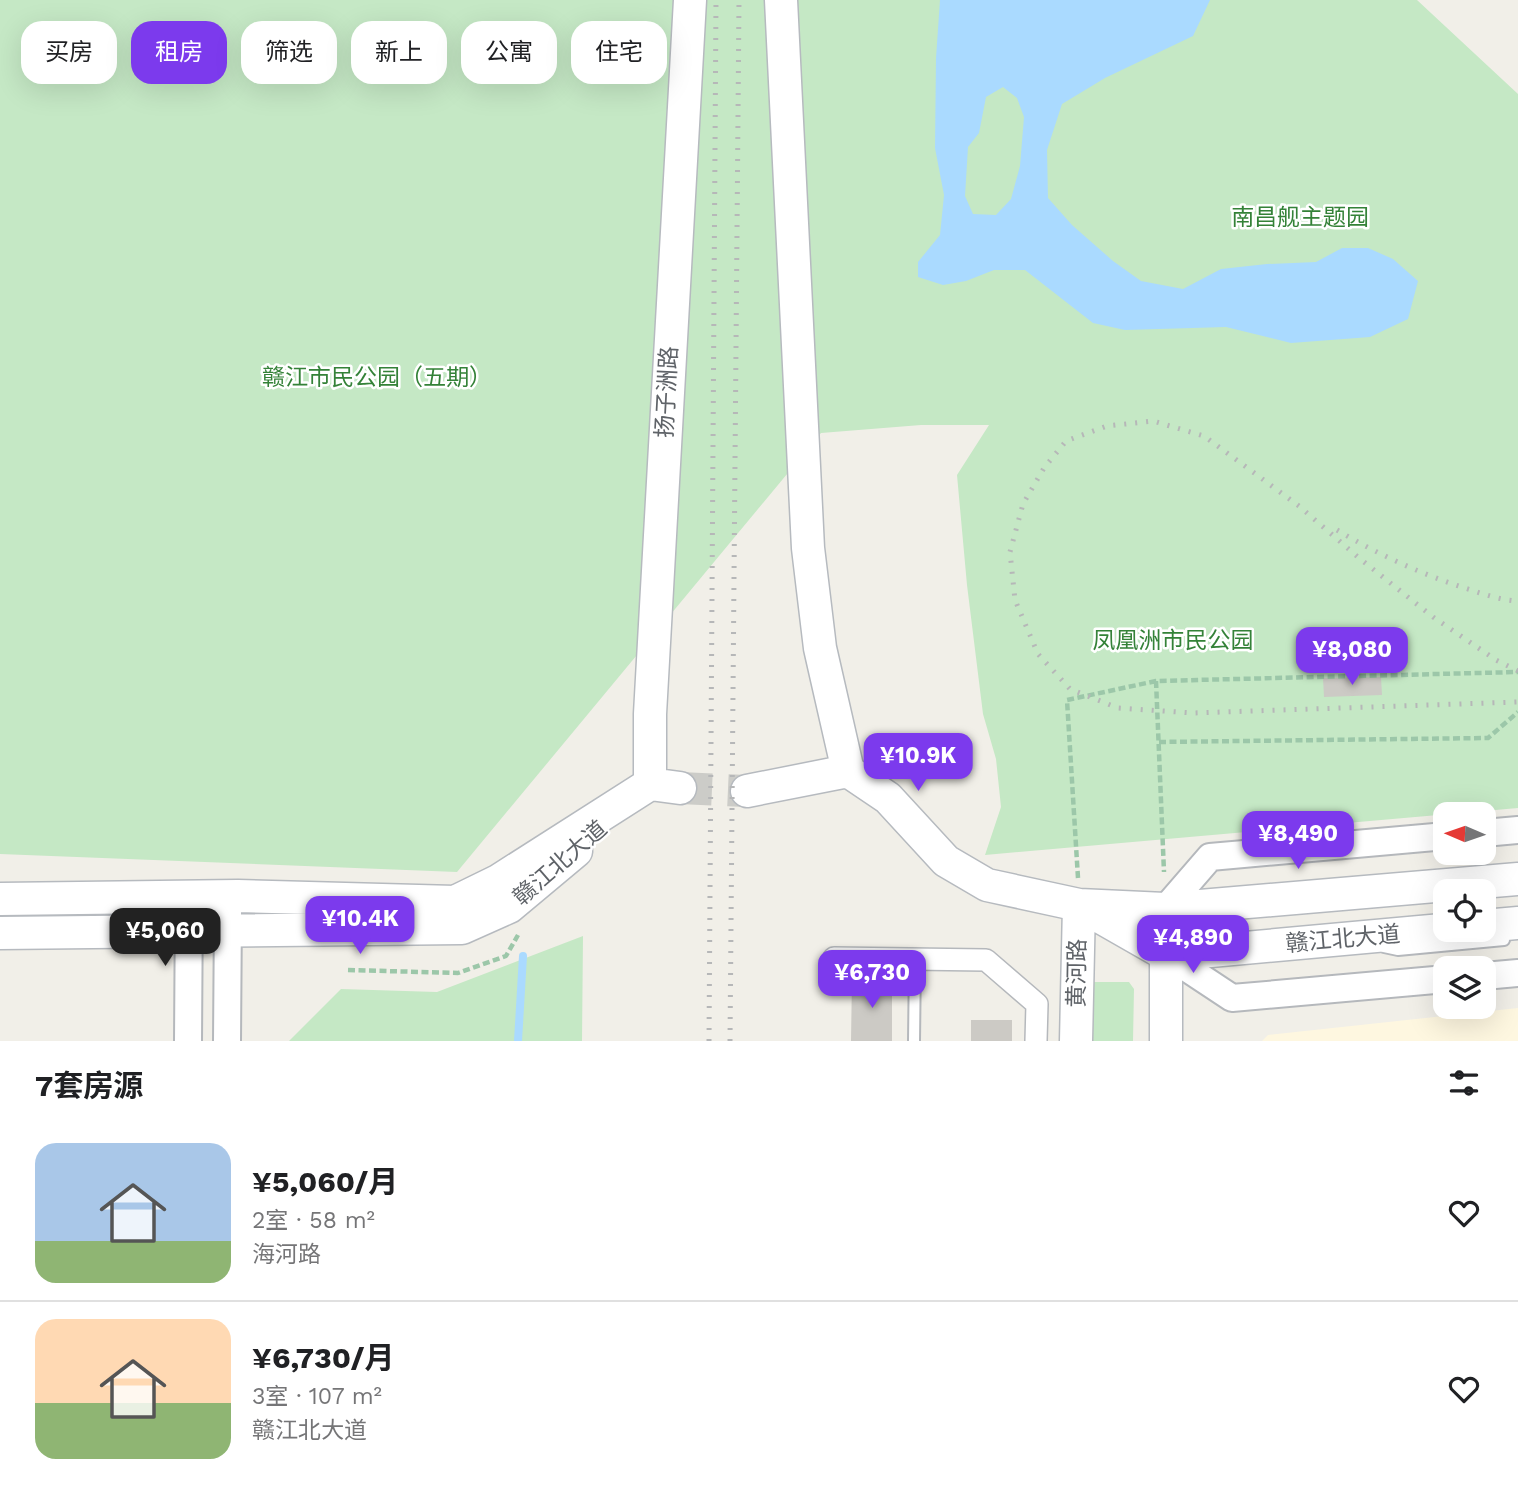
<!DOCTYPE html>
<html lang="zh">
<head>
<meta charset="utf-8">
<style>
	body { margin:0; font-family:"Work Sans","Noto Sans SC",sans-serif; background:#f6f6f6; color:#202124; height:100vh; display:flex; flex-direction:column; font-size:26px; white-space:nowrap }
	* { box-sizing:border-box; margin:0 }
	p { font-size:23px; color:#757577 }
	.icon { flex:none; width:38px; height:38px; fill:none; stroke:currentColor; stroke-width:2; stroke-linecap:round; stroke-linejoin:round }
	.map { position:relative; height:1041px; overflow:hidden }
	.sheet { display:flex; flex-direction:column; background:#fff; flex:1 }
	.sheet>* { flex:none }
	.top-card { position:absolute; left:21px; top:21px; width:700px; height:63px; display:flex; gap:14px }
	.needle { width:46px; rotate:272deg }
	.tools { position:absolute; left:1433px; top:802px; display:grid; gap:14px }
	.tools a { display:grid; place-items:center; width:63px; height:63px; border-radius:14px; background:#fff; box-shadow:0 7px 28px #0002; font-size:35px }
	.price { position:absolute; translate:-50% -60px; padding:0 16px; border-radius:14px; background:#7c3aed; color:#fff; font-size:23px; line-height:46px; filter:drop-shadow(0 2px 4px #0008) }
	.price::after { content:''; position:absolute; left:50%; top:42px; width:21px; height:16px; margin-left:-10px; background:inherit; clip-path:polygon(0 0,100% 0,50% 100%) }
	.price.on { background:#222; color:#fff }
	ul { padding:0; list-style:none }
	li { display:flex; align-items:center; gap:21px; height:175px; padding:0 35px }
	li+li { border-top:2px solid #e0e0e0 }
	li span { display:grid; place-items:center; flex:none; width:196px; height:140px; border-radius:21px; color:#555 }
	li>.icon { margin-inline-start:auto }
	span .icon { width:84px; height:84px; fill:#fffc; stroke-width:1 }
	li b { font-size:30px }
	h2 { display:flex; justify-content:space-between; align-items:center; height:84px; padding:0 35px; font-size:30px }
	.chip { padding:0 24px; border-radius:21px; background:#fff; box-shadow:0 7px 28px #0002; font-size:24px; line-height:63px }
	.chip.on { background:#7c3aed; color:#fff }
	.map>svg:first-child { display:block }
	.commercial { fill:#fef7e0 }
	.green { fill:#c5e8c5 }
	.water { fill:#aadaff; fill-rule:evenodd }
	.lines { fill:none; stroke-linecap:round; stroke-linejoin:round }
	.stream { stroke:#aadaff; stroke-width:8 }
	.building { fill:#cccac5 }
	.secondary-tunnel { stroke:#ccccc8; stroke-width:32; stroke-dasharray:32 16; stroke-linecap:butt }
	.service-casing { stroke:#b5b8bc; stroke-width:14 }
	.minor-casing { stroke:#b5b8bc; stroke-width:24 }
	.tertiary-casing { stroke:#b5b8bc; stroke-width:30 }
	.secondary-casing { stroke:#b6babf; stroke-width:35 }
	.path { stroke:#9cc7a9; stroke-width:4.5; stroke-dasharray:7 3.5; stroke-linecap:butt }
	.service { stroke:#fff; stroke-width:10 }
	.minor { stroke:#fff; stroke-width:21 }
	.tertiary { stroke:#fff; stroke-width:26 }
	.secondary { stroke:#fff; stroke-width:32 }
	.rail { stroke:#b6b7b8; stroke-width:5; stroke-dasharray:2 9; stroke-linecap:butt }
	.labels { text-anchor:middle; dominant-baseline:central; stroke-width:5; stroke-linejoin:round; paint-order:stroke }
	.park-label { font-size:23px; fill:#348238; stroke:#fff }
	.street-label { font-size:23px; fill:#5f6368; stroke:#fff }
</style>
</head>
<body>
<div class="map">
<svg width="1518" height="1041" viewBox="0 0 1518 1041">
	<rect width="100%" height="100%" fill="#f1efe8"/>
	<path class="commercial" d="M1518 1008V1041H1262L1268 1035Z"/>
	<path class="green" d="M0 0H1417L1518 94V808L985 855 1001 807 996 759 983 714 967 585 957 475 989 425H921L821 433 457 872 0 854Z
		M583 936 582 1041H289L341 989 437 992Z
		M1090 982H1129L1134 989 1133 1041H1087Z"/>
	<path class="water" d="M940 0H1210L1193 36 1105 78 1062 104 1047 150 1048 198 1072 225 1113 261 1141 281 1183 289 1221 269 1267 264 1316 262 1342 248H1368L1393 259 1418 281 1408 319 1370 337 1291 343 1226 327 1125 330 1093 323 1025 270H994L966 281 943 285 918 277V262L940 235 944 195 935 148 936 58ZM1003 87 1017 98 1024 117 1020 166 1011 199 996 215 973 214 965 196 968 147 979 133 986 97Z"/>
	<g class="lines">
		<path class="stream" d="M518 1041 523 956"/>
	</g>
	<path class="building" d="M1381 677 1382 695 1324 697 1323 678Z
		M852 978H892V1041H851Z
		M971 1020H1012V1041H971Z"/>
	<g class="lines">
		<path class="secondary-tunnel" d="M680 788 747 791"/>
		<defs>
			<path id="service" d="M1384 947 1398 950 1504 940
				M914 1041 915 959"/>
			<path id="minor" d="M834 958 986 960 1037 1004 1036 1041"/>
			<path id="tertiary" d="M1484 833 1518 830
				M1165 909 1210 857 1446 836
				M1167 955 1232 998 1446 979
				M1484 976 1518 973
				M188 1041 189 896
				M227 1041 228 910"/>
			<path id="secondary" d="M781 0 808 548 820 648 848 771
				M650 784V714L690 0
				M747 791 848 771 888 798 946 861 987 885 1079 905 1165 909 1518 879
				M0 899 238 896 455 902 498 881 650 784 680 788
				M1083 907 1167 955 1453 929
				M1484 926 1518 923
				M0 933 462 928 509 907 576 851
				M1076 1041 1079 905
				M1166 1041V934"/>
		</defs>
		<use href="#service" class="service-casing"/>
		<use href="#minor" class="minor-casing"/>
		<use href="#tertiary" class="tertiary-casing"/>
		<use href="#secondary" class="secondary-casing"/>
		<path class="path" d="M1156 681 1164 872
			M1159 742 1488 738 1518 712
			M1078 878 1067 700 1156 681 1518 672
			M348 970 458 973 506 956 518 935"/>
		<use href="#service" class="service"/>
		<use href="#minor" class="minor"/>
		<use href="#tertiary" class="tertiary"/>
		<use href="#secondary" class="secondary"/>
		<path class="rail" d="M1337 530C1379 555 1423 575 1471 590 1486 595 1501 600 1518 601
			M1518 671 1496 660 1433 617 1359 558 1299 506 1204 436 1153 421 1107 426 1066 441 1044 468 1023 504 1010 552 1015 600 1038 654 1070 689 1118 708 1193 713 1518 702
			M709 1041 716 0
			M730 1041 739 0"/>
	</g>
	<g class="labels">
		<g class="park-label">
			<text x="1300" y="217">南昌舰主题园</text>
			<text x="377" y="377">赣江市民公园（五期）</text>
			<text x="1173" y="640">凤凰洲市民公园</text>
		</g>
		<g class="street-label">
			<text transform="translate(667 392) rotate(-87)">扬子洲路</text>
			<text transform="translate(560 863) rotate(-41)">赣江北大道</text>
			<text transform="translate(1343 939) rotate(-5)">赣江北大道</text>
			<text transform="translate(1077 973) rotate(-89)">黄河路</text>
		</g>
	</g>
</svg>
<div class="tools">
<a><svg class="needle" viewBox="-14 -14 28 28"><path d="M0-13l5 13h-10z" fill="#e53935"/><path d="M0 13l5-13h-10z" fill="#757577"/></svg></a>
<a><svg class="icon" aria-label="locate" viewBox="0 0 24 24"><circle cx="12" cy="12" r="6"/><path d="M12 2v4M12 18v4M2 12h4M18 12h4"/></svg></a>
<a><svg class="icon" aria-label="layers" viewBox="0 0 24 24"><path d="M12 4l9 5-9 5-9-5zM3 14l9 5 9-5"/></svg></a>
</div>
<b class="price" style="left:1352px;top:687px">¥8,080</b>
<b class="price" style="left:918px;top:793px">¥10.9K</b>
<b class="price" style="left:1298px;top:871px">¥8,490</b>
<b class="price" style="left:360px;top:956px">¥10.4K</b>
<b class="price on" style="left:165px;top:968px">¥5,060</b>
<b class="price" style="left:1193px;top:975px">¥4,890</b>
<b class="price" style="left:872px;top:1010px">¥6,730</b>
<div class="top-card">
<a class="chip">买房</a>
<a class="chip on">租房</a>
<a class="chip">筛选</a>
<a class="chip">新上</a>
<a class="chip">公寓</a>
<a class="chip">住宅</a>
</div>
</div>
<section class="sheet">
<h2>7套房源<svg class="icon" aria-label="filters" viewBox="0 0 24 24"><path d="M4 7h16M4 17h16"/><circle cx="9" cy="7" r="2"/><circle cx="15" cy="17" r="2"/></svg></h2>
<ul>
<li><span style="background:linear-gradient(#a9c7e8 70%,#8fb573 0)"><svg class="icon" aria-label="home" viewBox="0 0 24 24"><path d="M3 11l9-7 9 7M6 9v11h12V9"/></svg></span><div><b>¥5,060/月</b><p>2室 · 58 m²</p><p>海河路</p></div><svg class="icon" aria-label="heart" viewBox="0 0 24 24"><path d="M12 20l-8-8c-3-5 5-10 8-4 3-6 11-1 8 4z"/></svg></li>
<li><span style="background:linear-gradient(#ffd9b3 60%,#8fb573 0)"><svg class="icon" aria-label="home" viewBox="0 0 24 24"><path d="M3 11l9-7 9 7M6 9v11h12V9"/></svg></span><div><b>¥6,730/月</b><p>3室 · 107 m²</p><p>赣江北大道</p></div><svg class="icon" aria-label="heart" viewBox="0 0 24 24"><path d="M12 20l-8-8c-3-5 5-10 8-4 3-6 11-1 8 4z"/></svg></li>
</ul>
</section>
</body>
</html>
